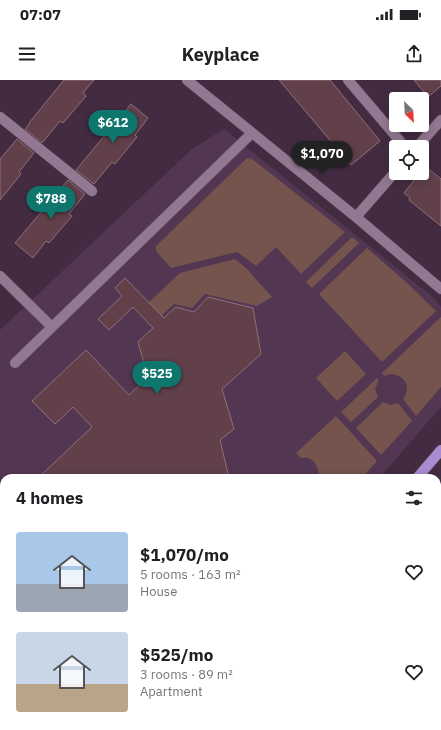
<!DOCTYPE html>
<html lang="en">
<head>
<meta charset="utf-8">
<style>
	body { margin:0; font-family:"IBM Plex Sans",sans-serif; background:#f6f6f6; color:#202124; height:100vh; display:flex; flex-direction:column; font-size:15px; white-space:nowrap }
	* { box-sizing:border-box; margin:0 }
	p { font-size:13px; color:#757577 }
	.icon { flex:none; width:22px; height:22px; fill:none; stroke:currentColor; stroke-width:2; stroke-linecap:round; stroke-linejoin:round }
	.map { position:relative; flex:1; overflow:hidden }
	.drawer { position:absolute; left:0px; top:394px; width:441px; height:256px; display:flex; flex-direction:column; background:#fff; border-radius:12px 12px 0 0; box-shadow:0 2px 10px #0003 }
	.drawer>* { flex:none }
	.needle { width:26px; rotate:156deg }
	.fabs { position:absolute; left:389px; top:12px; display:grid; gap:8px }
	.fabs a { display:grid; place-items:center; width:40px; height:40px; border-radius:4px; background:#fff; box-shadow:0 2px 10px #0003; font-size:20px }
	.price { position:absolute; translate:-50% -34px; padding:0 9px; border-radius:14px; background:#0f766e; color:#fff; font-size:13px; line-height:26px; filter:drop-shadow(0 1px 2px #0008) }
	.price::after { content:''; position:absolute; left:50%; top:24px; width:12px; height:9px; margin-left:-6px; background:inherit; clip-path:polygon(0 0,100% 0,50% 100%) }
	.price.on { background:#222; color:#fff }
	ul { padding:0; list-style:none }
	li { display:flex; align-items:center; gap:12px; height:100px; padding:0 16px }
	li span { display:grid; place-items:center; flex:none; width:112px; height:80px; border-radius:4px; color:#555 }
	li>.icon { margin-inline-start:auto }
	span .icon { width:48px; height:48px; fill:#fffc; stroke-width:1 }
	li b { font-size:17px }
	h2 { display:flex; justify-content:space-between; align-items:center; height:48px; padding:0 16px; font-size:17px }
	.status { display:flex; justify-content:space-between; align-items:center; height:28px; padding:0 20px; background:#fff; direction:ltr }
	.status svg { height:11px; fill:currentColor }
	header { display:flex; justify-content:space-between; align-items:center; height:52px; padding:0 16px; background:#fff; font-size:18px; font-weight:700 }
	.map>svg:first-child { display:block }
	.built { fill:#533752 }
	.green { fill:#74544d }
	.building { fill:#61404a; stroke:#926e78 }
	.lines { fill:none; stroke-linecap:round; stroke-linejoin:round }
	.minor-casing { stroke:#5d4a5c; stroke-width:11 }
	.major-casing { stroke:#5d4a5c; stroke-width:11 }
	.minor { stroke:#937891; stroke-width:10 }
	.major { stroke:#a98bd1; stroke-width:10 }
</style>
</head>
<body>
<div class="status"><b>07:07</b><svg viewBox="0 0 49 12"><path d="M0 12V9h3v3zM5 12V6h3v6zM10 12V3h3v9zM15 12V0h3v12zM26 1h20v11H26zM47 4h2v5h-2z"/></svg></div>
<header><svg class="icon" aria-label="menu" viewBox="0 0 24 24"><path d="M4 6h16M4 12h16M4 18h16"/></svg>Keyplace<svg class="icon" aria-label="share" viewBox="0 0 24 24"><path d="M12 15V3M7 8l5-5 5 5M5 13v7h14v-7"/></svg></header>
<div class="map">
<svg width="441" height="650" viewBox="0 0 441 650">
	<rect width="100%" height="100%" fill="#432c42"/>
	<path class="built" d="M224 49 434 218 441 227V327L379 398H4V641L0 643V250L192 69Z"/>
	<path class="green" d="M247 78 252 79 345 152 301 194 276 167 256 186 237 172 171 188 156 171V166Z
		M352 157 359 163 312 208 306 202Z
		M367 168 406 202 436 231 382 282 319 214Z
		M235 179 246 188 272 217 257 226 205 214 192 228 174 224 159 238 146 225 180 193Z
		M441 237V307L416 336 403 319C414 305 400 289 384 296L382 293Z
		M345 271 366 294 337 321 316 298Z
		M377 298 379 300 375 309 378 317 351 342 341 332Z
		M383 322 391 325 398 323 412 341 381 375 356 348Z
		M336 336 377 381 362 398H319C318 395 319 391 317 388 315 380 308 376 301 378L296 373Z
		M0 511 4 512V527L0 530Z
		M4 580V622L0 624V584Z"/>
	<path class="building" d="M64 0H94L83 13 86 16 63 43 60 41 42 63 25 49 30 43H29Z
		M279 0H330L380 61 351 85Z
		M414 0H441V6L428 17Z
		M131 24 148 38 135 55 137 57 115 84 112 82 94 104 76 90Z
		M17 59 34 73 19 92 21 94 0 120V79Z
		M425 86 441 99V146L409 120 410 118 404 113 420 93H422V90Z
		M68 100 85 114 69 134 72 136 49 163 46 161 33 178 15 163Z
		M125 198 164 238 176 227 194 232 208 217 253 228 261 274 222 309 234 349 220 360 229 398H38L92 347 73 327 55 344 32 321 86 270 129 315 148 297 138 262 153 248 133 227 109 250 98 239 122 216 115 208Z"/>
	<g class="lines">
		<defs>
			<path id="minor" d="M187 0 356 137 441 209
				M348 0 405 67
				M0 37 92 111
				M417 67 441 40
				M356 137 396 91
				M0 196 52 247
				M15 283 252 53
				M437 425 441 429
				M101 646 103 650"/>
			<path id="major" d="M417 398 441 370
				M20 650 29 646"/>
		</defs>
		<use href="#minor" class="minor-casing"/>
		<use href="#major" class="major-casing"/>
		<use href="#minor" class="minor"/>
		<use href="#major" class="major"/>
	</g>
</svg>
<div class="fabs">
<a><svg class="needle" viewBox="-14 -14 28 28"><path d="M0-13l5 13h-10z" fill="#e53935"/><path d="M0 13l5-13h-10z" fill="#757577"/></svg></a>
<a><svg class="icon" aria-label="locate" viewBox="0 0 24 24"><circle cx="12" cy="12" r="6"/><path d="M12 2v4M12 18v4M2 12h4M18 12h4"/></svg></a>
</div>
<b class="price" style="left:113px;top:64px">$612</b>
<b class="price on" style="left:322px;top:95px">$1,070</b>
<b class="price" style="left:51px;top:140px">$788</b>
<b class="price" style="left:157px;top:315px">$525</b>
<section class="drawer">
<h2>4 homes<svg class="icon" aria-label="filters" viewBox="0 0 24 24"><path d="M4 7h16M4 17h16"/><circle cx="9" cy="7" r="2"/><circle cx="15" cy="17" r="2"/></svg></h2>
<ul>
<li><span style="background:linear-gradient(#a9c7e8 65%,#9aa5b1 0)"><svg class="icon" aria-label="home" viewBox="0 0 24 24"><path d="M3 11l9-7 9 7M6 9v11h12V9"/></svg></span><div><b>$1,070/mo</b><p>5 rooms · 163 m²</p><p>House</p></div><svg class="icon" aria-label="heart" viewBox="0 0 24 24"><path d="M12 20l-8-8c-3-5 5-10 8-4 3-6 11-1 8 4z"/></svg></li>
<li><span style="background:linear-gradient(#c9d6e8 65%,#b9a48a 0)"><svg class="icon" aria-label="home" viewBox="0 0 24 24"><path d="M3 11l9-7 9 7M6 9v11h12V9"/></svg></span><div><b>$525/mo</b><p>3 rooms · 89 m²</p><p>Apartment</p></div><svg class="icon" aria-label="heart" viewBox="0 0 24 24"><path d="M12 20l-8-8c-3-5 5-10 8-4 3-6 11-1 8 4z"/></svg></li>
</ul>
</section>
</div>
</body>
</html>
